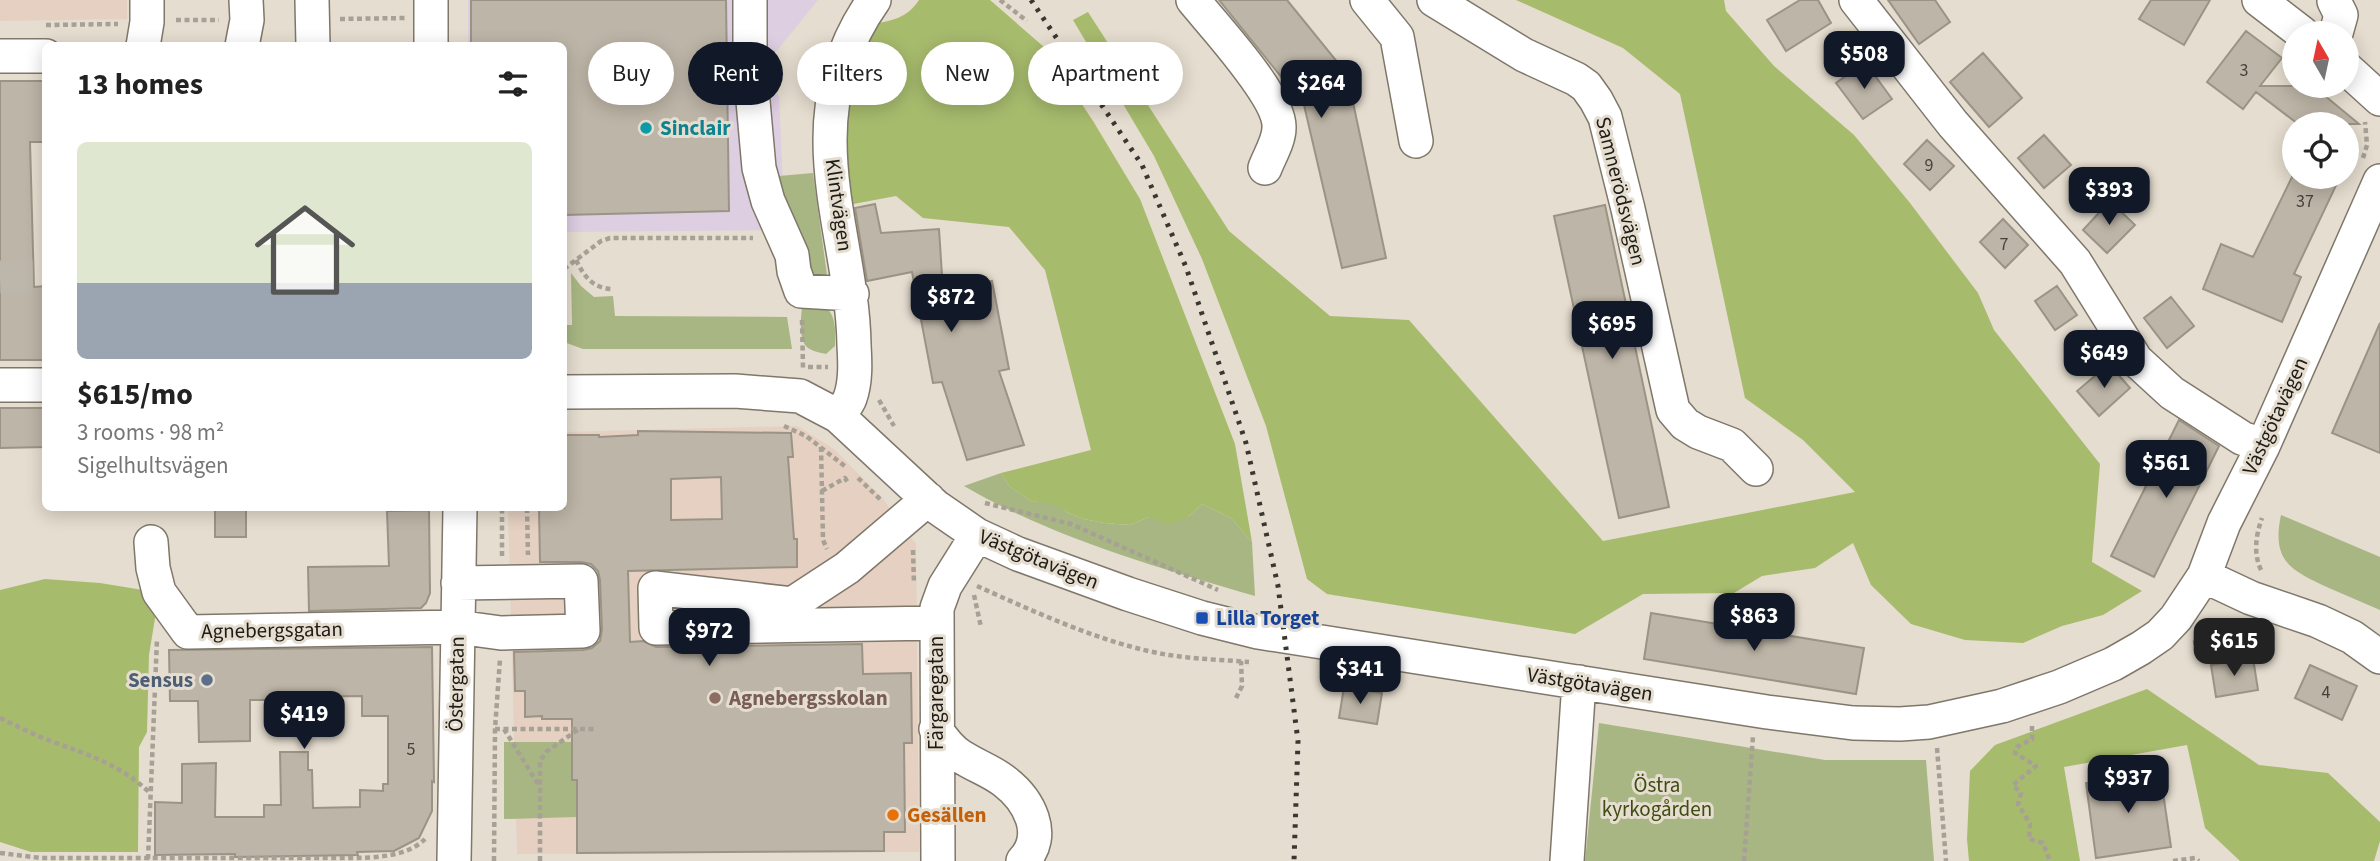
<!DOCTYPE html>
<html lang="en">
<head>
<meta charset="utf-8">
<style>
	body { margin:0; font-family:"Source Sans 3",sans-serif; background:#f2f2f2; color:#222; height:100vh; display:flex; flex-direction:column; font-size:26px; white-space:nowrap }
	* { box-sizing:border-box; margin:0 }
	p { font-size:23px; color:#767676 }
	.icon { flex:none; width:38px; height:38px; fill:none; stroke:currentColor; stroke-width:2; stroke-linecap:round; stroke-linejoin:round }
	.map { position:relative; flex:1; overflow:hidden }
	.sheet { position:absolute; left:42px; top:42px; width:525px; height:469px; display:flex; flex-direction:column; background:#fff; border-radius:10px; box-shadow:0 4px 18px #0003 }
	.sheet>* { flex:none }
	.guide { position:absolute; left:588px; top:42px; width:665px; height:63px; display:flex; gap:14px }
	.needle { width:46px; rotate:351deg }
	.fabs { position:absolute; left:2282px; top:21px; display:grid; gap:14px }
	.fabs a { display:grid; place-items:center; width:77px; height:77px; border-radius:50%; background:#fff; box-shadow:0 4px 18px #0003; font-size:35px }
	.price { position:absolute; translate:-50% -60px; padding:0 16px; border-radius:14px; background:#111827; color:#fff; font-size:23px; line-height:46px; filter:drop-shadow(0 2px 4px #0008) }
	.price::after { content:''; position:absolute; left:50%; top:42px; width:21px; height:16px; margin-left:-10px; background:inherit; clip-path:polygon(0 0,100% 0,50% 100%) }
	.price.on { background:#222; color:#fff }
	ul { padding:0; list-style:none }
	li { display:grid; align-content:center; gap:14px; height:371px; padding:0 35px }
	li span { display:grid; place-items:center; height:217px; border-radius:10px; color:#555 }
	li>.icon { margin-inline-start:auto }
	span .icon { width:126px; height:126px; fill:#fffc; stroke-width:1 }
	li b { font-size:30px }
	h2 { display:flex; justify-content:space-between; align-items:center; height:84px; padding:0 35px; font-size:30px }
	.pill { padding:0 24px; border-radius:32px; background:#fff; box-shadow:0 4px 18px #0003; font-size:24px; line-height:63px }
	.pill.on { background:#111827; color:#fff }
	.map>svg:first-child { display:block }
	.commercial { fill:#ddcee1 }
	.education { fill:#e5d0c2 }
	.green { fill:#a8b683 }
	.forest { fill:#a7bb6d }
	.building { fill:#bdb5a7; stroke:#9b9486; stroke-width:2; fill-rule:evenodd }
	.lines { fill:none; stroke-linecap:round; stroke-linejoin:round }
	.minor-tunnel { stroke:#bdb6aa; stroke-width:33; stroke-dasharray:33 17; stroke-linecap:butt }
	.minor-casing { stroke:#7f776a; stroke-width:36 }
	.path { stroke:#a6a095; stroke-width:4.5; stroke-dasharray:5 3.5; stroke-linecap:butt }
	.minor { stroke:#fff; stroke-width:33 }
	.rail { stroke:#3a3730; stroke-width:5; stroke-dasharray:3.5 7; stroke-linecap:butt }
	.culture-dot { fill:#0f9aa8; stroke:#e5ddcf; stroke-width:2.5 }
	.transit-dot { fill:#1a4fb4; stroke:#e5ddcf; stroke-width:2.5 }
	.service-dot { fill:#5c6f8a; stroke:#e5ddcf; stroke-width:2.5 }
	.education-dot { fill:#8d6e63; stroke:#e5ddcf; stroke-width:2.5 }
	.food-dot { fill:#e8710a; stroke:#e5ddcf; stroke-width:2.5 }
	.labels { text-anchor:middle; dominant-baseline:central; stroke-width:6; stroke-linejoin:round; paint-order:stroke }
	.number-label { font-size:18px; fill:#46423a }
	.culture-label { font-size:21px; font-weight:bold; fill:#0d838f; stroke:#e5ddcf; text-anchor:start }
	.street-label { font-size:21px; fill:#1e1b16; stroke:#e5ddcf }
	.transit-label { font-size:21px; font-weight:bold; fill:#164399; stroke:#e5ddcf; text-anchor:start }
	.service-label { font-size:21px; font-weight:bold; fill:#4e5e75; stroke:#e5ddcf; text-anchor:end }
	.education-label { font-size:21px; font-weight:bold; fill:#785e54; stroke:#e5ddcf; text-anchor:start }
	.park-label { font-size:21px; fill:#3f4c12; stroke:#e5ddcf }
	.food-label { font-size:21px; font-weight:bold; fill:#c56008; stroke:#e5ddcf; text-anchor:start }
</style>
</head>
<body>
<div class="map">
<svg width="2380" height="861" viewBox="0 0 2380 861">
	<rect width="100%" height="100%" fill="#e5ddcf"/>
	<path class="commercial" d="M468 0H818L762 69 779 96 785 230 564 232V46H468Z"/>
	<path class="education" d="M0 0H127V19L0 21Z
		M797 426 834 449 883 499 916 544 919 852 517 854 508 508H564V432Z"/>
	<path class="green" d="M813 173 827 275 815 281 785 206 779 176Z
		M571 273 581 286 594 297 613 296 615 316 787 317 792 349H583L564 342V325H572Z
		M802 307H826C837 318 835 331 835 346L826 354C821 353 812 351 808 348 798 340 801 318 802 307Z
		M1001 473 1009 486 1031 501 1054 503 1068 513 1084 519 1104 523 1130 525 1149 517H1188L1202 504 1231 518 1252 542 1255 596C1157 567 1053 538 964 486Z
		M2281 515 2380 557V610C2363 603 2346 595 2329 588 2292 571 2271 562 2281 515Z
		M1599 723 1825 760H1926L1934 861H1585Z
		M504 742H572V779L577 780V817L504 819Z"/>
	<path class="forest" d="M919 0H990L1044 47 1093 121 1140 199 1235 444 1252 542 1231 518 1202 504 1188 517 1169 524 1149 517 1130 525 1104 523 1084 519 1068 513 1054 504 1031 501 1009 486 1001 473 1091 450 1045 270 1009 227 923 218 896 196 848 205 842 104 872 24C892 21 907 18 919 0Z
		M1516 0H1724L1726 11 1774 66 1854 135 1910 203 1978 293 1994 330 2100 464 2092 562 2142 591 2103 615 2062 626 2023 643 1965 640 1911 624 1871 585 1853 543 1815 568 1762 576 1734 593 1643 594 1575 634 1327 594 1307 579 1266 426 1202 259 1154 156 1073 20 1088 12 1229 231 1330 316 1409 320 1603 541 1855 492 1803 440 1745 398 1680 94 1623 48Z
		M45 579 100 583 149 591 156 612 149 655 147 732 139 747 138 852H31L0 842V590Z
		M2147 689 2259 765 2328 773 2380 822V841L2374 861H2240L2205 828 2187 745 2064 767 2080 861H1969L1967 839 1970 771 1995 745Z"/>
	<path class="building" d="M471 0H726L729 211 564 215V46H471Z
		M1219 0H1287L1347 74 1386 258 1342 268 1304 105Z
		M1800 0H1818L1831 23 1786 51 1767 20Z
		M1888 0H1935L1950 22 1919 44Z
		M2151 0H2210L2184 45 2139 19Z
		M2246 31 2282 58 2260 86H2313L2359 124H2298L2256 92 2243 109 2207 82Z
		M1983 53 2022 98 1989 127 1950 82Z
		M1865 62 1892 99 1863 119 1836 83Z
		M0 81H46V142H30L34 287 46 286V360H0Z
		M2044 135 2071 165 2044 188 2018 158Z
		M1927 140 1954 166 1930 190 1904 164Z
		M2292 177H2340L2294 274 2301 277 2282 322 2203 289 2221 244 2253 257Z
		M2110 201 2135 225 2107 253 2083 230Z
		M875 204 881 233 939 229 943 291 992 281 1009 369 999 371 1024 445 967 460 942 382 933 383 912 272 867 281 855 208Z
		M1605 205 1669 507 1619 518 1554 216Z
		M2003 219 2028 245 2005 268 1980 242Z
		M2057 286 2077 315 2055 330 2035 301Z
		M2171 297 2194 326 2167 348 2144 318Z
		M2380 323V453L2332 433Z
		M2109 364 2130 388 2099 416 2077 391Z
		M0 408H46V447L0 448Z
		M2179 420 2219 446 2154 577 2111 556Z
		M638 431 791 433 793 457H788L794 539H797V567L628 571 630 642 643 641 656 647 862 644 863 674 911 673 912 743H904L905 832H884V851L577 853V780H572V719H542V716L525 717V691H515L514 652 583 650 592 648 600 641 602 630 600 580 598 571 591 564 581 562H540L539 508H564V435H599V437L638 435ZM721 477 722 519 671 520V479Z
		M215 508H246V537H215Z
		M429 510 430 593 426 603 421 608 309 611 308 567 389 566 387 511Z
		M1651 613 1864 648 1856 694 1644 659Z
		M432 647 434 782 432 781V811L419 838 394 851 357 852 358 855 235 857V854L155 855V802L182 803V764L216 763 215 817H264V805H281L280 752H308V770H312L313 808 360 807V790L383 791V784H388V716H362V696L283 697V700H250V741L199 742 198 701H170L169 650Z
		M2253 658 2258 690 2216 697 2211 665Z
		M2310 665 2357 686 2342 720 2295 698Z
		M1344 687 1382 693 1377 724 1339 718Z
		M2160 772 2171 847 2096 858 2086 783Z"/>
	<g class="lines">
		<path class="minor-tunnel" d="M0 277 34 276"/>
		<defs>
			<path id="minor" d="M312 0 313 46
				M750 0V68L759 168 768 201 792 255 794 271 801 291 852 294
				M1193 0C1214 26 1281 97 1279 128 1279 141 1269 157 1265 168
				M1367 0 1397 37 1416 141
				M1434 0 1524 55 1576 79 1586 86 1596 100 1605 117 1628 209 1673 410 1685 424 1698 432 1732 445 1756 469
				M1856 0 1953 124 2075 262 2136 360 2172 393 2242 438 2263 446
				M2259 0 2302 33
				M2334 1 2341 15 2336 33
				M143 46 147 22V0
				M242 46 247 20 246 0
				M431 46V0
				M0 56H46
				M2347 69 2380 99
				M0 385H46
				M564 392 735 391 800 396 838 416 935 506 977 535 1018 554 1128 594 1202 618 1258 632 1767 712 1853 723 1900 724 1929 722 2002 706 2059 687 2113 664 2141 648 2160 635 2176 618 2204 576 2224 523 2263 446 2380 181
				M838 416C842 410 848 404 850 398 856 382 855 362 854 345 853 276 830 209 830 140 830 88 844 42 874 0
				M928 499 847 568 792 604 655 588 656 628 936 623
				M151 542 153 568 159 592 188 632 457 627 501 633 583 631 581 581 458 583
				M2204 576 2251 598 2318 621 2352 637 2380 657
				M936 729C943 740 950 750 962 757 976 766 991 771 1004 781 1029 800 1048 835 1023 861
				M454 861 460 508
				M938 861 937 608 945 586 977 535
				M1567 861 1579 682"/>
		</defs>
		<use href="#minor" class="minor-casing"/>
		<path class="path" d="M1000 0 1027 21
			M340 19 405 18
			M176 20H219
			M46 25 118 24
			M2363 158 2367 145 2365 122
			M576 260C584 276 592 288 612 289
			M564 269 601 241 610 238H753
			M802 320 803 368
			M808 367H828
			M879 400 894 426
			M784 426 806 436 846 467
			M821 447 823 540 827 549
			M858 478 882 501
			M822 491 845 478 848 483
			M985 503 1071 524 1218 590
			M527 508 528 555
			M913 550 914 584
			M502 556V508
			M2261 570C2253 553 2256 535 2262 518
			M977 586C1035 612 1106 645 1169 655 1195 659 1223 660 1249 662
			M974 595 981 627
			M2193 643 2225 636 2271 637
			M1236 698 1242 686 1241 661
			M0 718C17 726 34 735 51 741 88 755 119 764 149 792
			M2032 726V739L2017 747 2015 753 2036 766 2013 785 2021 793 2018 804 2030 824 2029 839 2043 843 2050 861
			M495 729H596
			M504 729 538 784
			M1937 748 1946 861
			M0 853 41 858H358C380 857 408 856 425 839
			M148 859 157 639
			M494 861 495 729 500 659
			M540 861V761L546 752 579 729
			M1744 861 1753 736
			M2173 861 2195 858 2199 861"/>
		<use href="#minor" class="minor"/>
		<path class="rail" d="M1031 0 1142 165 1186 267 1246 443 1278 586 1298 741 1294 861"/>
	</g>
	<circle class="culture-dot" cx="646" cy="128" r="7"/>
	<rect class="transit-dot" x="1195" y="611" width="14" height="14" rx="3.5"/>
	<circle class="service-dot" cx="207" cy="680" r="7"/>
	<circle class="education-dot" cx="715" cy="698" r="7"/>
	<circle class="food-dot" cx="893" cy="815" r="7"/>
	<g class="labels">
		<g class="number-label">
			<text x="2244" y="70">3</text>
			<text x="1929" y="165">9</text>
			<text x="2305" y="201">37</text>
			<text x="2004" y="244">7</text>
			<text x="2326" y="692">4</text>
			<text x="411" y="749">5</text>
		</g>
		<g class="culture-label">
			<text x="660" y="128">Sinclair</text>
		</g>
		<g class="street-label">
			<text transform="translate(1621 191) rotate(76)">Samnerödsvägen</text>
			<text transform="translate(839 205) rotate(82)">Klintvägen</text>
			<text transform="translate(2275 416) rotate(-65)">Västgötavägen</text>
			<text transform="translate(1039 559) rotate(22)">Västgötavägen</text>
			<text transform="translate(272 630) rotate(-1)">Agnebergsgatan</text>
			<text transform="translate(456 684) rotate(-89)">Östergatan</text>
			<text transform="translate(1590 684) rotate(9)">Västgötavägen</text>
			<text transform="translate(936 693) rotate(-90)">Färgaregatan</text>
		</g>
		<g class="transit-label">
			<text x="1216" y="618">Lilla Torget</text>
		</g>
		<g class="service-label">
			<text x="193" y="680">Sensus</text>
		</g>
		<g class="education-label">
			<text x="729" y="698">Agnebergsskolan</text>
		</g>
		<g class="park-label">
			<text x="1657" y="785">Östra<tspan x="1657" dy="24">kyrkogården</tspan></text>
		</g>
		<g class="food-label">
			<text x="907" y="815">Gesällen</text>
		</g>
	</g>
</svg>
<div class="fabs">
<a><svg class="needle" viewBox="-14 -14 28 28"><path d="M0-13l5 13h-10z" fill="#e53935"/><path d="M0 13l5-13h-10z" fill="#767676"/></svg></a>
<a><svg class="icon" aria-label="locate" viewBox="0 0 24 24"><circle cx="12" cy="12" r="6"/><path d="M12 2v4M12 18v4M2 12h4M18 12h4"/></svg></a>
</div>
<b class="price" style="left:1864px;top:91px">$508</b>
<b class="price" style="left:1321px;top:120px">$264</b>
<b class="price" style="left:2109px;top:227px">$393</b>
<b class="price" style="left:951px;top:334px">$872</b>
<b class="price" style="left:1612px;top:361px">$695</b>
<b class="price" style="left:2104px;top:390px">$649</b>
<b class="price" style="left:2166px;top:500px">$561</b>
<b class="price" style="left:1754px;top:653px">$863</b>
<b class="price" style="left:709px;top:668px">$972</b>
<b class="price on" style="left:2234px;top:678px">$615</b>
<b class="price" style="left:1360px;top:706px">$341</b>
<b class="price" style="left:304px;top:751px">$419</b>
<b class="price" style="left:2128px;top:815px">$937</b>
<div class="guide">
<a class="pill">Buy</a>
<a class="pill on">Rent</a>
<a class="pill">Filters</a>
<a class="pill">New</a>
<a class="pill">Apartment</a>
</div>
<section class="sheet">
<h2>13 homes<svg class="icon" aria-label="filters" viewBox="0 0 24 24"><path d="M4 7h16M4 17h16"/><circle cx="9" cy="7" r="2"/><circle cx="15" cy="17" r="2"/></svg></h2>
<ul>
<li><span style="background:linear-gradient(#dfe7d0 65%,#9aa5b1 0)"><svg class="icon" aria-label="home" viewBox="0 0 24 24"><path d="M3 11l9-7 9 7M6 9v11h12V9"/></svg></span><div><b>$615/mo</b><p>3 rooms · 98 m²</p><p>Sigelhultsvägen</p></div></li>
</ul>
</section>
</div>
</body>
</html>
